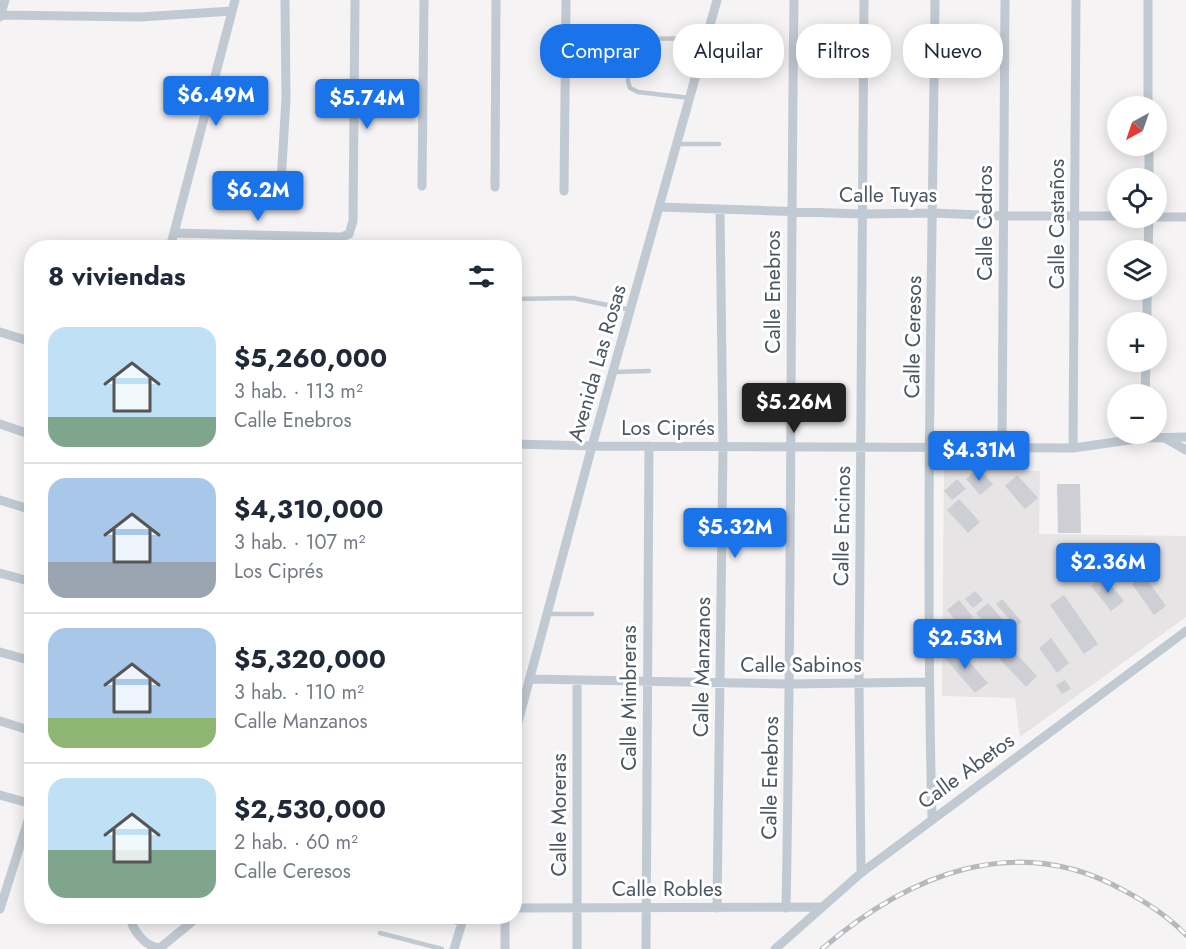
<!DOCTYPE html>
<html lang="es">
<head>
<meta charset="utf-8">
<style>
	body { margin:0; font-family:Jost,sans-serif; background:#f2f2f3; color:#1f2937; height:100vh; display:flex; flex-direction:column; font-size:22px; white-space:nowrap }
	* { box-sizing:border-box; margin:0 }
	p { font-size:20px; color:#747a83 }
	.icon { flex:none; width:33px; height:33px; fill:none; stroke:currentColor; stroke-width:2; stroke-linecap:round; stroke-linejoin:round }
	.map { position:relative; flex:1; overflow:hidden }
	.panel { position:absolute; left:24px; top:240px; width:498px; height:684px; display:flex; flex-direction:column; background:#fff; border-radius:24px; box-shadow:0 3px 15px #0003 }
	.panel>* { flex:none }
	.top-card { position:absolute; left:540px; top:24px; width:555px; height:54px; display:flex; gap:12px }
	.needle { width:39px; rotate:220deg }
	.tools { position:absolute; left:1107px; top:96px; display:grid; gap:12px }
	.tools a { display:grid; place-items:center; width:60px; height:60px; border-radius:50%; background:#fff; box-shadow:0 3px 15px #0003; font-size:30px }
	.price { position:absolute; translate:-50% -51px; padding:0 14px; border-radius:6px; background:#1a73e8; color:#fff; font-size:20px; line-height:39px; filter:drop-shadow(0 2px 3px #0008) }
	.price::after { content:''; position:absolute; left:50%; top:36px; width:18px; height:14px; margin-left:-9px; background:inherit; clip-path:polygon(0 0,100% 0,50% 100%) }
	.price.on { background:#222; color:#fff }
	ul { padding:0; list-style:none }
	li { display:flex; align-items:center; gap:18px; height:150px; padding:0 24px }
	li+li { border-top:2px solid #e0e1e3 }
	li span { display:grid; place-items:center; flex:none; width:168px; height:120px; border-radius:18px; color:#555 }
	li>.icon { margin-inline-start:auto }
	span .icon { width:72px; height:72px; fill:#fffc; stroke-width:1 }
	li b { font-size:26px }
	h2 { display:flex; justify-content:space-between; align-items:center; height:72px; padding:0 24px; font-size:26px }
	.chip { padding:0 21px; border-radius:24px; background:#fff; box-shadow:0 3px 15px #0003; font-size:21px; line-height:54px }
	.chip.on { background:#1a73e8; color:#fff }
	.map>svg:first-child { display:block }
	.education { fill:#e6e4e5 }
	.building { fill:#cdcfd5 }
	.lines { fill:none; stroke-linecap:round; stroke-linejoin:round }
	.service { stroke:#c1cad2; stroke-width:4.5 }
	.minor { stroke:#c1cad2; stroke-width:9 }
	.rail-casing { stroke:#b5b8bd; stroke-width:5 }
	.rail { stroke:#fff; stroke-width:3; stroke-dasharray:9; stroke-linecap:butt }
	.labels { text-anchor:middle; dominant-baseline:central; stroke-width:6; stroke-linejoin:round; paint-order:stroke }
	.street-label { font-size:21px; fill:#4a5661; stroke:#fff }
</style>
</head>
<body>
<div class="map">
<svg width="1186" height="949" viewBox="0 0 1186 949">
	<rect width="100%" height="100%" fill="#f5f3f3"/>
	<path class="education" d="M944 468 1040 471 1039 534 1186 536V617L1020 737 1015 698 942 696Z"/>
	<path class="building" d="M979 468 993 484 980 495 966 479Z
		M1017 475 1038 498 1025 509 1005 486Z
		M957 479 966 489 952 500 944 491Z
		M1057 484H1080L1081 533H1058Z
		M959 499 980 522 968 533 947 510Z
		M1127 552 1140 569 1128 578 1115 562Z
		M1144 575 1166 606 1154 615 1132 584Z
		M1104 576 1124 601 1111 611 1091 586Z
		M975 591 983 600 973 608 965 599Z
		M1064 595 1098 644 1084 654 1050 605Z
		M1002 599 1022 622 1016 627 996 604Z
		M959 600 973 617 960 627 947 610Z
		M988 603 1014 632 1002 643 976 613Z
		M1051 638 1069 663 1057 673 1039 648Z
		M955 646 988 683 975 693 943 656Z
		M1009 646 1037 676 1026 687 998 657Z
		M1065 680 1071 689 1062 694 1056 685Z"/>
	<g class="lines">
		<path class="service" d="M690 98 638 92 630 88 628 81 630 41 636 39 706 38
			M678 144H719
			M514 299 573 298 631 310
			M613 372 649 371
			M547 614H592
			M380 933 442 949"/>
		<path class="minor" d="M1148 0V106
			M0 15 140 17 232 11
			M0 17 5 0
			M1149 146V178
			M281 184 286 98 285 0
			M422 186 424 0
			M495 187 496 0
			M564 191 566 0
			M659 207 862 214 933 213 1003 216H1118
			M1156 217H1186
			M174 233 342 237 349 234 353 221 355 0
			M170 248 235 0
			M1148 250 1149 218
			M1147 322V290
			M0 332 32 342
			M1145 394 1146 362
			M0 424 32 435
			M1165 438 1186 450
			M514 444 592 446 1073 448 1144 438 1186 437
			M1002 447 1005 0
			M1073 448 1076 0
			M0 500 32 510
			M0 573 32 582
			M0 652 32 661
			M530 679 790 684 929 682
			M577 681V949
			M0 721 32 731
			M514 737 592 446 717 0
			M0 795 32 804
			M932 818C925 545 932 273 935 0
			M861 873 859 683 864 0
			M514 908 820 907
			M717 908 723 446 720 210
			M786 908C792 605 790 303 794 0
			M0 909 32 808
			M130 916C132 930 145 947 160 948L199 916
			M444 916 461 922
			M454 949 464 916
			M505 949V916
			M646 949 649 446
			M775 949 861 873 1186 631"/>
		<defs>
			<path id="rail" d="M822 949C908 875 1015 830 1123 890 1146 902 1168 916 1186 935"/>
		</defs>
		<use href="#rail" class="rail-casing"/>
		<use href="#rail" class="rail"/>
	</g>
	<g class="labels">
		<g class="street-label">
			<text x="888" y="195">Calle Tuyas</text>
			<text transform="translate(985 223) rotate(-90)">Calle Cedros</text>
			<text transform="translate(1057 224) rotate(-90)">Calle Castaños</text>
			<text transform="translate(773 292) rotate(-90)">Calle Enebros</text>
			<text transform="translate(913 337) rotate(-89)">Calle Ceresos</text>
			<text transform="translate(597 363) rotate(-74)">Avenida Las Rosas</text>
			<text x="668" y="428">Los Ciprés</text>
			<text transform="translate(842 526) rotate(-89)">Calle Encinos</text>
			<text x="801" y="665">Calle Sabinos</text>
			<text transform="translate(702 667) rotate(-89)">Calle Manzanos</text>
			<text transform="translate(629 698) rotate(-90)">Calle Mimbreras</text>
			<text transform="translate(966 771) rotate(-36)">Calle Abetos</text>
			<text transform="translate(770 778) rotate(-89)">Calle Enebros</text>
			<text transform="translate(559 815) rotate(-90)">Calle Moreras</text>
			<text x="667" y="889">Calle Robles</text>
		</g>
	</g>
</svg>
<div class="tools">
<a><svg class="needle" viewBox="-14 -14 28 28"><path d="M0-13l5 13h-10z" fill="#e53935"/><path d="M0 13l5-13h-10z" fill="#747a83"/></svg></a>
<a><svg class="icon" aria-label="locate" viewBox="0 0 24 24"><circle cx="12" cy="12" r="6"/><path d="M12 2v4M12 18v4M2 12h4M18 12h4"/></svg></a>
<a><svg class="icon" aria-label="layers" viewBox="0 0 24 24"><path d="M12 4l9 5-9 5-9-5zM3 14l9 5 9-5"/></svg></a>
<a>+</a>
<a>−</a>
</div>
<b class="price" style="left:216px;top:127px">$6.49M</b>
<b class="price" style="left:367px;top:130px">$5.74M</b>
<b class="price" style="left:258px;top:222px">$6.2M</b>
<b class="price on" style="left:794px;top:434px">$5.26M</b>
<b class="price" style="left:979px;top:482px">$4.31M</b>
<b class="price" style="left:735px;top:559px">$5.32M</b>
<b class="price" style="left:1108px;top:594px">$2.36M</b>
<b class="price" style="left:965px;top:670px">$2.53M</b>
<div class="top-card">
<a class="chip on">Comprar</a>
<a class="chip">Alquilar</a>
<a class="chip">Filtros</a>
<a class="chip">Nuevo</a>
</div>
<section class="panel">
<h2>8 viviendas<svg class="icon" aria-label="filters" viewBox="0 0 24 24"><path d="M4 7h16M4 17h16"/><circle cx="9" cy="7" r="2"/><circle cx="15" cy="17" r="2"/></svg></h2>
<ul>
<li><span style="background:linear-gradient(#bfe0f5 75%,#7fa58c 0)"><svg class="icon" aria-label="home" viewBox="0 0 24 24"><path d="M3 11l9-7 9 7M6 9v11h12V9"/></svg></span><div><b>$5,260,000</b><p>3 hab. · 113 m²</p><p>Calle Enebros</p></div></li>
<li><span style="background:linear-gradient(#a9c7e8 70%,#9aa5b1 0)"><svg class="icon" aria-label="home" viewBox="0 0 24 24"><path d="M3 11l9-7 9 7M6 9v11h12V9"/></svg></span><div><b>$4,310,000</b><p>3 hab. · 107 m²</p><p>Los Ciprés</p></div></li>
<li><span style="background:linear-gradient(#a9c7e8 75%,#8fb573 0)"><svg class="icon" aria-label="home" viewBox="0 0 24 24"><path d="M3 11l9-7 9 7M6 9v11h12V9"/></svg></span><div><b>$5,320,000</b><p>3 hab. · 110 m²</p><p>Calle Manzanos</p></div></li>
<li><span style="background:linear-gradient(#bfe0f5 60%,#7fa58c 0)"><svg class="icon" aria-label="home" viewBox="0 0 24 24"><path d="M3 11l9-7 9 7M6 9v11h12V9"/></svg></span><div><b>$2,530,000</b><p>2 hab. · 60 m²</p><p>Calle Ceresos</p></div></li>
</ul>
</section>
</div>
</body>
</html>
